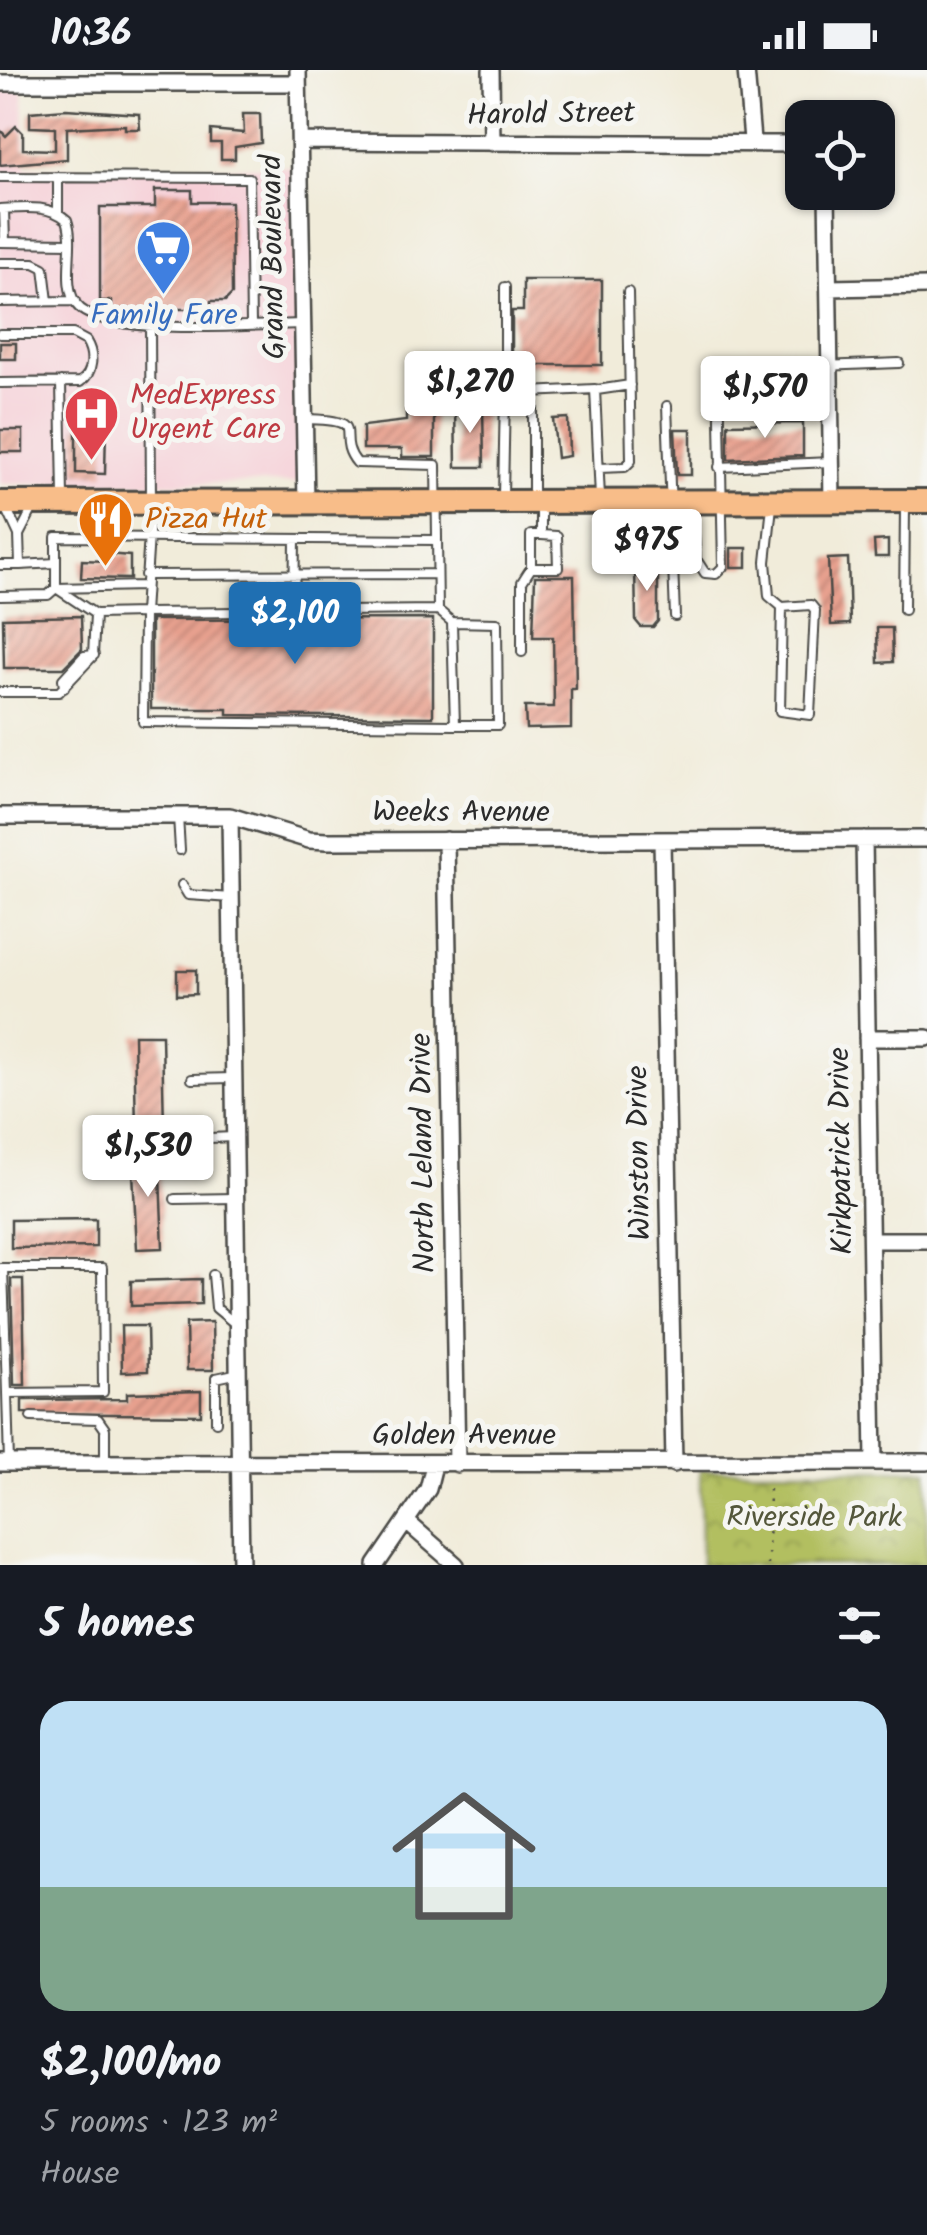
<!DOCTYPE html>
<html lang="en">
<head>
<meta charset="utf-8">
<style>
	body { margin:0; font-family:Kalam,sans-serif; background:#20242c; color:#f1f3f6; height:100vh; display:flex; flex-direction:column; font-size:38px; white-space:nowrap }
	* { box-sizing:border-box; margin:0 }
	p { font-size:32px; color:#9ea1a6 }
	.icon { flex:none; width:55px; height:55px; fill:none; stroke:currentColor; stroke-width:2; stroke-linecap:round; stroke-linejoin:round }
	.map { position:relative; height:1495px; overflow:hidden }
	.panel { display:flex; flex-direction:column; background:#171b24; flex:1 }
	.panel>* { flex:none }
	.tools { position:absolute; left:785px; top:30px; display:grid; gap:20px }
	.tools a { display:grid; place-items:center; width:110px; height:110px; border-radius:20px; background:#171b24; box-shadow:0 2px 8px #0004; font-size:50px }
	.price { position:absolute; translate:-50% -85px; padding:0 22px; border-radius:10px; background:#fff; color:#222; font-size:32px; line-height:65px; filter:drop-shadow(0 2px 5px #0008) }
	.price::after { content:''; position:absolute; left:50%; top:60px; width:30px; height:22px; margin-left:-15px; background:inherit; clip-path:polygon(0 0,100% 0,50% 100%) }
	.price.current { background:#1f6fb2; color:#fff }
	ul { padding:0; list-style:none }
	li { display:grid; align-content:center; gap:20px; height:530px; padding:0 40px }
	li span { display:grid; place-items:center; height:310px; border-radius:30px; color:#555 }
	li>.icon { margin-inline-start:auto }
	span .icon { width:180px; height:180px; fill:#fffc; stroke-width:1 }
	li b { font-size:42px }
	h2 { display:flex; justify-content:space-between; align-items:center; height:120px; padding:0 40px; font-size:42px }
	.status { display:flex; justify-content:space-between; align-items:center; height:70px; padding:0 50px; background:#171b24; direction:ltr }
	.status svg { height:28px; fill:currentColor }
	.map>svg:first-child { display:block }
	.built { fill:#f6cfd7 }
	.park { fill:url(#park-crowns); stroke:#6e7546; stroke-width:2.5 }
	.building { fill:url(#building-hatch) }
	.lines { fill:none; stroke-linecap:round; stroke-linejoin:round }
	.lane-casing { stroke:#494845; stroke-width:12 }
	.street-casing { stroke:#494845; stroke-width:20 }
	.primary-casing { stroke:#494845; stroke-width:28 }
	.path { stroke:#494845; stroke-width:2.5; stroke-dasharray:2.5 8; stroke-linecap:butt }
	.lane { stroke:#fff; stroke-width:8 }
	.street { stroke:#fff; stroke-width:15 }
	.primary { stroke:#f8bd89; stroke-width:22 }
	.labels { text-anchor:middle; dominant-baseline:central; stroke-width:10; stroke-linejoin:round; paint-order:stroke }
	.street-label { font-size:30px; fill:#2b2b2b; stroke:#f6f6f2 }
	.shop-label { font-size:30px; fill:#366cbe; stroke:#f6f6f2 }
	.health-label { font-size:30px; fill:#be3a42; stroke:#f6f6f2; text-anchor:start }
	.food-label { font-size:30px; fill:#c56008; stroke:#f6f6f2; text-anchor:start }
	.park-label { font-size:30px; fill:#54573b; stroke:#f6f6f2 }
</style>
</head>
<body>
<div class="status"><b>10:36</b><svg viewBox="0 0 49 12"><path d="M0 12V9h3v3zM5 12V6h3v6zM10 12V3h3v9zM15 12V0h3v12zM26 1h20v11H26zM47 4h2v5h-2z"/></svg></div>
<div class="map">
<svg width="927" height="1495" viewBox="0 0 927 1495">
	<defs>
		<pattern id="park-crowns" width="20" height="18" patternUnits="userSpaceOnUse" patternTransform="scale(2.5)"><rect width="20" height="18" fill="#b2bf61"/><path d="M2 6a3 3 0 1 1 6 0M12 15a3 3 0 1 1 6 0" fill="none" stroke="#919b50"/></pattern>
		<pattern id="building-hatch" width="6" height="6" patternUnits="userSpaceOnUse" patternTransform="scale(2.5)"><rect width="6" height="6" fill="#e8a18f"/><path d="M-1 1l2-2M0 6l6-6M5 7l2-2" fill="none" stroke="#bc8375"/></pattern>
	</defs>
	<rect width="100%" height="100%" fill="#f6f6f2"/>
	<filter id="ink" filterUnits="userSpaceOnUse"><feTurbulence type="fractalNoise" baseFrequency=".01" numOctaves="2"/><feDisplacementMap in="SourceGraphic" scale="20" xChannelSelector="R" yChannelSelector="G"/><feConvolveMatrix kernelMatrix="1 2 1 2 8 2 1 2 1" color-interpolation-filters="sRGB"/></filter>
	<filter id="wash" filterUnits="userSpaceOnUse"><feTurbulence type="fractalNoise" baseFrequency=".0048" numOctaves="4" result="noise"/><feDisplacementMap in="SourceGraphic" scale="40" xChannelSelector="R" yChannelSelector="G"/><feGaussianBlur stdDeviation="2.25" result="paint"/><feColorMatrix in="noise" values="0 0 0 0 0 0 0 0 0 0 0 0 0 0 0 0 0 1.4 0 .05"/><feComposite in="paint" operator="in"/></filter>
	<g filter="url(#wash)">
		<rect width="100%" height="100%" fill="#f1ecda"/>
		<path class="built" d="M0 18H23L25 98 292 97 299 413 0 414Z"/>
		<path class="park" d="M700 1400H927V1495H701Z"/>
		<g id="blocks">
			<path class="building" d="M66 39 139 44 140 59H125V55L67 58V89L0 95V60L6 66 16 56 23 63V79L55 80V58L30 57V42Z
				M243 44H260L261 73 235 77V89H221V73H211V60L244 63Z
				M155 120H192V132H231L232 224 225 231H211V239H112V231H100V137H155Z
				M523 210H602V295H512V241H523Z
				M0 273H16V289H0Z
				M406 328H434V387H402V379H363V356L406 351Z
				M483 334 484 397H456L455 335Z
				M568 348 569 386 557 388 553 349Z
				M803 353V386L728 389V354Z
				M76 356H106L105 404 76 403Z
				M675 359H691V405H677Z
				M0 360H23V382H0Z
				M888 470V487H875L874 471Z
				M731 478H747V497H731Z
				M106 484 130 486V509L81 508 82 490 106 491Z
				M848 488 850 554 831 555 828 489Z
				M640 490 658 495V551L653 557H641L636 551 635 496Z
				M535 506H574L576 619H571V658L526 659 525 637H554L553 567H533Z
				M81 546 82 579 63 598H4L3 548Z
				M433 549V647L228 645V639H151V550Z
				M877 558H892L893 592 878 593Z
				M177 900H196V924L177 925Z
				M134 965H162L164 1059 136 1060Z
				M159 1082 163 1178 137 1179 132 1083Z
				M96 1149V1177L11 1178V1150Z
				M11 1209H23L25 1315H14Z
				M201 1209V1234L131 1236V1211Z
				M212 1252 213 1300H187L186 1253Z
				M121 1256H147L148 1301 122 1302Z
				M201 1321V1345L22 1343V1330L127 1329V1323Z"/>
		</g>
	</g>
	<g filter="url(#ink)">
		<use href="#blocks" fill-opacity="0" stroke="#494845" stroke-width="2.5"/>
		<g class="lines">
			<defs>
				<path id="lane" d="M0 107 249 108 251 254
					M58 107V142
					M0 139C23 138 49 134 67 150 76 175 61 212 76 234 100 269 260 254 303 254
					M4 139 5 172
					M0 172 70 173
					M0 193H34L44 198 48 231
					M505 217V323
					M0 232 75 231
					M150 255 151 433 144 543 438 540 436 395 357 393C332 363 373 350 305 349
					M0 264H73L86 271C94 284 94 303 80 312L0 313
					M61 312 63 428
					M533 320V431
					M597 320 630 315
					M718 332 829 330
					M667 336 675 546
					M719 397 831 392
					M599 398 625 397 631 391 628 222
					M503 427 505 323 595 319 600 428
					M692 436 696 489 705 503 716 504 723 497 719 300 899 293
					M772 436 766 492 769 526 782 537 780 641 810 645 815 540 811 535 782 537
					M19 465 33 438
					M0 495H20L19 465 6 437
					M20 495 56 493
					M531 498H558L557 466 541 465
					M145 505 437 504
					M56 518V467L437 470
					M0 526 48 525 56 518 144 516
					M294 540 295 470
					M904 540 905 436
					M95 544 144 543 143 652 455 655 452 552 438 540
					M452 552 497 553 498 655H455
					M522 582V512L531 498V465H541V436
					M64 618 63 609 84 586 94 585
					M0 622H59L93 586 95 544 56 518
					M178 746 180 780
					M182 815 188 825 231 828
					M192 1009 232 1008
					M182 1069 235 1067
					M175 1129 236 1128
					M0 1198H102L103 1322 7 1323 3 1198
					M213 1205 216 1238 239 1257
					M7 1323 9 1393
					M31 1347 98 1349 105 1359V1393
					M216 1352V1308L239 1303"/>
				<path id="street" d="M298 0 306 433
					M491 0 492 73
					M746 0 752 70
					M0 13H298
					M300 71 802 74
					M827 122 832 431
					M829 218 927 216
					M0 746H230L309 770 327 771 927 769
					M230 746 241 1495
					M864 769 874 1392
					M446 770 457 1394
					M662 770 674 1394
					M867 968H927
					M871 1170H927
					M0 1393 927 1392
					M408 1453 456 1495
					M376 1495 428 1419 434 1395"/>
				<path id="primary" d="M0 433 927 431"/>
			</defs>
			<use href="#lane" class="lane-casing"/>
			<use href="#street" class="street-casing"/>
			<use href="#primary" class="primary-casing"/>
			<path class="path" d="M768 1495 769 1414"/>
			<use href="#lane" class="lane"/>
			<use href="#street" class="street"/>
			<use href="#primary" class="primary"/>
		</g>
	</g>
	<defs>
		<symbol id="supermarket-pin" viewBox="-11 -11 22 30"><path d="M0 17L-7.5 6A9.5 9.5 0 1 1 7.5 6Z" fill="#3f7fe0" stroke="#f6f6f2"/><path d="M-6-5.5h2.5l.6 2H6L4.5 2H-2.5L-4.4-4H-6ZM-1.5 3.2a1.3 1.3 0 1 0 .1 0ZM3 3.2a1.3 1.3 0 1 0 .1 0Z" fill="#fff"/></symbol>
		<symbol id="hospital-pin" viewBox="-11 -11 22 30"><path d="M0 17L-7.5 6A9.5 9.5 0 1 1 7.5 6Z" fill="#e0444e" stroke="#f6f6f2"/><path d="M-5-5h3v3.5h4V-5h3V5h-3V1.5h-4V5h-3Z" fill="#fff"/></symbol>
		<symbol id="restaurant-pin" viewBox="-11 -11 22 30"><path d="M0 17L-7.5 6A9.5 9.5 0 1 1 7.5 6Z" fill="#e8710a" stroke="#f6f6f2"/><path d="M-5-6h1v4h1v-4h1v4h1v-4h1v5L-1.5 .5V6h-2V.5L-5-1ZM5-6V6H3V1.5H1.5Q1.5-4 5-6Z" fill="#fff"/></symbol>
	</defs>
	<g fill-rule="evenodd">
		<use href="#supermarket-pin" x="132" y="146" width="63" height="86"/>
		<use href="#hospital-pin" x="60" y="312" width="63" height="86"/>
		<use href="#restaurant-pin" x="74" y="418" width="63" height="86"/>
	</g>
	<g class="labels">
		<g class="street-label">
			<text transform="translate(551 45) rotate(-1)">Harold Street</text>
			<text transform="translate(274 187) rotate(-91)">Grand Boulevard</text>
			<text x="461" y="743">Weeks Avenue</text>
			<text transform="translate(842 1081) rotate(-91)">Kirkpatrick Drive</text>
			<text transform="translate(424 1083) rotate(-91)">North Leland Drive</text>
			<text transform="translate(640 1083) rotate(-91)">Winston Drive</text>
			<text x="464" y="1366">Golden Avenue</text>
		</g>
		<g class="shop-label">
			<text x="164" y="246">Family Fare</text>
		</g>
		<g class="health-label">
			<text x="130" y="326">MedExpress<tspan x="130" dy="34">Urgent Care</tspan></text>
		</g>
		<g class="food-label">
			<text x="145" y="450">Pizza Hut</text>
		</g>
		<g class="park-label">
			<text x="814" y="1448">Riverside Park</text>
		</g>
	</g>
</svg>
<div class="tools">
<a><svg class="icon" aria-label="locate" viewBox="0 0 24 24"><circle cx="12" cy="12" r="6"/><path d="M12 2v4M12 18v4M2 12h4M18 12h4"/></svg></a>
</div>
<b class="price" style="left:470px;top:366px">$1,270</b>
<b class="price" style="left:765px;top:371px">$1,570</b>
<b class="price" style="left:647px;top:524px">$975</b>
<b class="price current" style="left:295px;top:597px">$2,100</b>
<b class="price" style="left:148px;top:1130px">$1,530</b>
</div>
<section class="panel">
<h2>5 homes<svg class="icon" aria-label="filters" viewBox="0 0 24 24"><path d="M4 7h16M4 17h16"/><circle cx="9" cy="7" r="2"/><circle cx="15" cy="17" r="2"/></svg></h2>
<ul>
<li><span style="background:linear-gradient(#bfe0f5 60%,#7fa58c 0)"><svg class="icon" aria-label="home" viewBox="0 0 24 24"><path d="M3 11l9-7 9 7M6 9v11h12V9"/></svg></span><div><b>$2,100/mo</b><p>5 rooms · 123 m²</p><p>House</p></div></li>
</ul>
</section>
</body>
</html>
